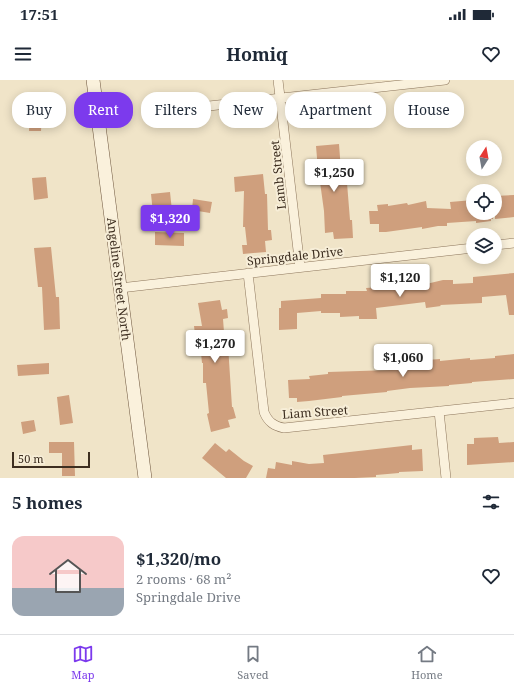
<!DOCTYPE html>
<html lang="en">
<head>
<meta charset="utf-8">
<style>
	body { margin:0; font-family:"Noto Serif",serif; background:#f2f2f3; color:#1f2937; height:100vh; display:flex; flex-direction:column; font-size:15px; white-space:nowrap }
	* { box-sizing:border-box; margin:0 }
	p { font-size:13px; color:#747a83 }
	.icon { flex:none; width:22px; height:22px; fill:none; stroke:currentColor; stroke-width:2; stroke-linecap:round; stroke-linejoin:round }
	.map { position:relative; height:398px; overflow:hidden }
	.side { display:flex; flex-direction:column; background:#fff; flex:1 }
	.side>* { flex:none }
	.top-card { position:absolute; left:12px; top:12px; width:490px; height:36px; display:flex; gap:8px }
	.needle { width:26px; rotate:11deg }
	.fabs { position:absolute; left:466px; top:60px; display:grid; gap:8px }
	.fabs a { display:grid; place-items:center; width:36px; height:36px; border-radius:50%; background:#fff; box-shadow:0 2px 10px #0003; font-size:20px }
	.scale { position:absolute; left:12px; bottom:10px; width:78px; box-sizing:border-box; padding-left:4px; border:2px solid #3d2e20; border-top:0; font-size:11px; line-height:14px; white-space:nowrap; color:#3d2e20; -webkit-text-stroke:3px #f7eed8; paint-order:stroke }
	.price { position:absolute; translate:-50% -34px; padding:0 9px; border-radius:4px; background:#fff; color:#222; font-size:13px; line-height:26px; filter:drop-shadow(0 1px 2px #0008) }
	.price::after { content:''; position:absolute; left:50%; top:24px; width:12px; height:9px; margin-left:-6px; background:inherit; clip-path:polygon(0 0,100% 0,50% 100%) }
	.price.active { background:#7c3aed; color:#fff }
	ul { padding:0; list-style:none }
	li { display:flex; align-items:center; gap:12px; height:100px; padding:0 12px }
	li+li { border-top:1px solid #e0e1e3 }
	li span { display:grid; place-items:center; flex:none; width:112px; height:80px; border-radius:12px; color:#555 }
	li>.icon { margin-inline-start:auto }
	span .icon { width:48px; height:48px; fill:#fffc; stroke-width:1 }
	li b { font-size:17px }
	h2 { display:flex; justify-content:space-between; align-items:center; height:48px; padding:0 12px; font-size:17px }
	.pill { padding:0 14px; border-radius:16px; background:#fff; box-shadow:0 2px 10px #0003; font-size:14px; line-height:36px }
	.pill.active { background:#7c3aed; color:#fff }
	.status { display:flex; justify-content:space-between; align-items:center; height:28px; padding:0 20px; background:#fff; direction:ltr }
	.status svg { height:11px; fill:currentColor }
	header { display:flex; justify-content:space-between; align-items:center; height:52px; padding:0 12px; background:#fff; font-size:18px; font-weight:700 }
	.tabs { display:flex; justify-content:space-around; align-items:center; height:56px; border-top:1px solid #e0e1e3; background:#fff; font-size:11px; color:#747a83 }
	.tabs a { display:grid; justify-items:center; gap:2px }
	.tabs .active { color:#7c3aed }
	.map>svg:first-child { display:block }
	.building { fill:#cf9f7d }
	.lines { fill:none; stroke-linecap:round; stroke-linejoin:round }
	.street-casing { stroke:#8d765c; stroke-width:10 }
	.secondary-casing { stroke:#6f573f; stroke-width:14 }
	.street { stroke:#faf1dc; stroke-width:9 }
	.secondary { stroke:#faf1dc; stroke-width:13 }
	.labels { text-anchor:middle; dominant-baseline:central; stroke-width:4; stroke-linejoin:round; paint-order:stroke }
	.street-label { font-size:12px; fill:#3d2e20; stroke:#f7eed8 }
</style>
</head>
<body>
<div class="status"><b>17:51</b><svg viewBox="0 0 49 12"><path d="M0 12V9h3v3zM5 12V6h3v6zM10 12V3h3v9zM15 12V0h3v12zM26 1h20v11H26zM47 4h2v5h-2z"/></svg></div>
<header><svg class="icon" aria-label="menu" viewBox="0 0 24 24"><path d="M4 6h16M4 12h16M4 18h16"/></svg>Homiq<svg class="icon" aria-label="heart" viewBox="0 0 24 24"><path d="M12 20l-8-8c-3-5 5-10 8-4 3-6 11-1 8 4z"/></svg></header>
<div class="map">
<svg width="514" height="398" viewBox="0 0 514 398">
	<rect width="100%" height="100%" fill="#f0e4c8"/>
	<path class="building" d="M30 33 42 34 41 51H29Z
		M339 64 342 104 347 103 350 140H352L353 158 334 159 333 152 325 153 324 131 320 102H319L316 66Z
		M263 94 265 114H267L268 150H271L272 160 265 161 266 172 243 174 242 165H247L245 147H243L244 111 235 112 234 97Z
		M46 97 48 118 34 120 32 98Z
		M170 112 172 131 153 133 151 114Z
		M514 115V137L495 139V116Z
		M193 119 212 122 210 133 192 130Z
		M473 120V133H493V139H491V141L476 143V141L447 143V146H438L422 149V147L386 152H379V144H370L369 131H378L377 125 388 124V126L407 123 408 125 426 121 427 128 451 129 450 122Z
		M155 152 184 153V166L155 165Z
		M51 167 56 217H59L60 249 44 250 42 207H38L34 168Z
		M514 193V235H509L506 215 482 217V223L440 225 441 226 426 228 425 222 376 228 377 239H359V236L340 237V233H321V231L297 233V249L279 250V228H281V221L321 218V214H346V211H367L366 208 394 206V208L422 205 443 200H453V204L473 203V197Z
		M220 220 222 230 227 229 228 238 223 239 225 265H228L232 327H233L236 338 228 340 230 347 211 352 207 334 209 333 206 303H203V283H202L200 263H196L194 246H202L198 223Z
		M514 274V299L472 302V303L449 305V306L410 308 387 311V312L342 316V317L309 321 297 322V318H289L288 300 310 299 309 296 328 294V292L391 290 390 288 413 285V281L440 279V281L470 278V280L495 278V276Z
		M49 283V294L18 296 17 285Z
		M69 315 73 343 60 345 57 317Z
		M34 340 36 351 23 354 21 342Z
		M498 357 499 363 514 362V382L467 385V364H474V358Z
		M49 362H74L75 396H62V373H49Z
		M215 363 226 372 229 369 244 381 253 386 246 398H226L202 378Z
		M412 365V370L422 369 423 391 399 392V393L376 395V397L355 398H266L268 388 275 389 276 382 292 385V381L309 384 324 383 323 375Z"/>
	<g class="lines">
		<defs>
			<path id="street" d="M278 0 300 187
				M200 27 445 0
				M495 165 514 163
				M248 193 264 332C268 342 274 346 284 348L514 323
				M120 208 473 168
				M439 331 446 398"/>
			<path id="secondary" d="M93 0 145 398"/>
		</defs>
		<use href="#street" class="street-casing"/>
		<use href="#secondary" class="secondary-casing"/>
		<use href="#street" class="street"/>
		<use href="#secondary" class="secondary"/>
	</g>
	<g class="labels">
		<g class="street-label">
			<text transform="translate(278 95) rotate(-96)">Lamb Street</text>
			<text transform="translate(295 176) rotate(-6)">Springdale Drive</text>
			<text transform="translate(119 199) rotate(83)">Angeline Street North</text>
			<text transform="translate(315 332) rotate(-4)">Liam Street</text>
		</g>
	</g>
</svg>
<div class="fabs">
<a><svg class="needle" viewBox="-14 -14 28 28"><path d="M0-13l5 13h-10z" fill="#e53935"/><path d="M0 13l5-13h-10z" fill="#747a83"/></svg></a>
<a><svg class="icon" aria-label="locate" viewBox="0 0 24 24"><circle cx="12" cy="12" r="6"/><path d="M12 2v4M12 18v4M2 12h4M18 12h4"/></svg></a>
<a><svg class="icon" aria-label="layers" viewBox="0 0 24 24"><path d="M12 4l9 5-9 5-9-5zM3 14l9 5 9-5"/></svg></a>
</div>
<div class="scale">50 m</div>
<b class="price" style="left:334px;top:113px">$1,250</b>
<b class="price active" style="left:170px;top:159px">$1,320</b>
<b class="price" style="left:400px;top:218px">$1,120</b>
<b class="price" style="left:215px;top:284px">$1,270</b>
<b class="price" style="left:403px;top:298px">$1,060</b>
<div class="top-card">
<a class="pill">Buy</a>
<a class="pill active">Rent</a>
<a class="pill">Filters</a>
<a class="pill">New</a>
<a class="pill">Apartment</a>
<a class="pill">House</a>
</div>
</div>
<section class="side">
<h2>5 homes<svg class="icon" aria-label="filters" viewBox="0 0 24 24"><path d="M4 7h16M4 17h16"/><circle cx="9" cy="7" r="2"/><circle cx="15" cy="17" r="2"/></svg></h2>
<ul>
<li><span style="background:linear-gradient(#f6c9c9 65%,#9aa5b1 0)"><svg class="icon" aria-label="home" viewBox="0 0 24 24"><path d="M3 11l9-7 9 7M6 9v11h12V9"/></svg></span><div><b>$1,320/mo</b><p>2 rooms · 68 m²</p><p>Springdale Drive</p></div><svg class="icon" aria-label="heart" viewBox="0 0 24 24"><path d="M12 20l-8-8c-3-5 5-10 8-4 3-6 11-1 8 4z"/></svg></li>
</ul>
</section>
<nav class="tabs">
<a class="active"><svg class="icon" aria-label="map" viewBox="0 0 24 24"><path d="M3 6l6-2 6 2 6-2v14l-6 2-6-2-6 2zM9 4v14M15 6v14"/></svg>Map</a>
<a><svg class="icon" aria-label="saved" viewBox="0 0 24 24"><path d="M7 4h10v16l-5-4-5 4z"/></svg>Saved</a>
<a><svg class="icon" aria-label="home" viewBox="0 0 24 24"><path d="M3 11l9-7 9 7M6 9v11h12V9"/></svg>Home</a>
</nav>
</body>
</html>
